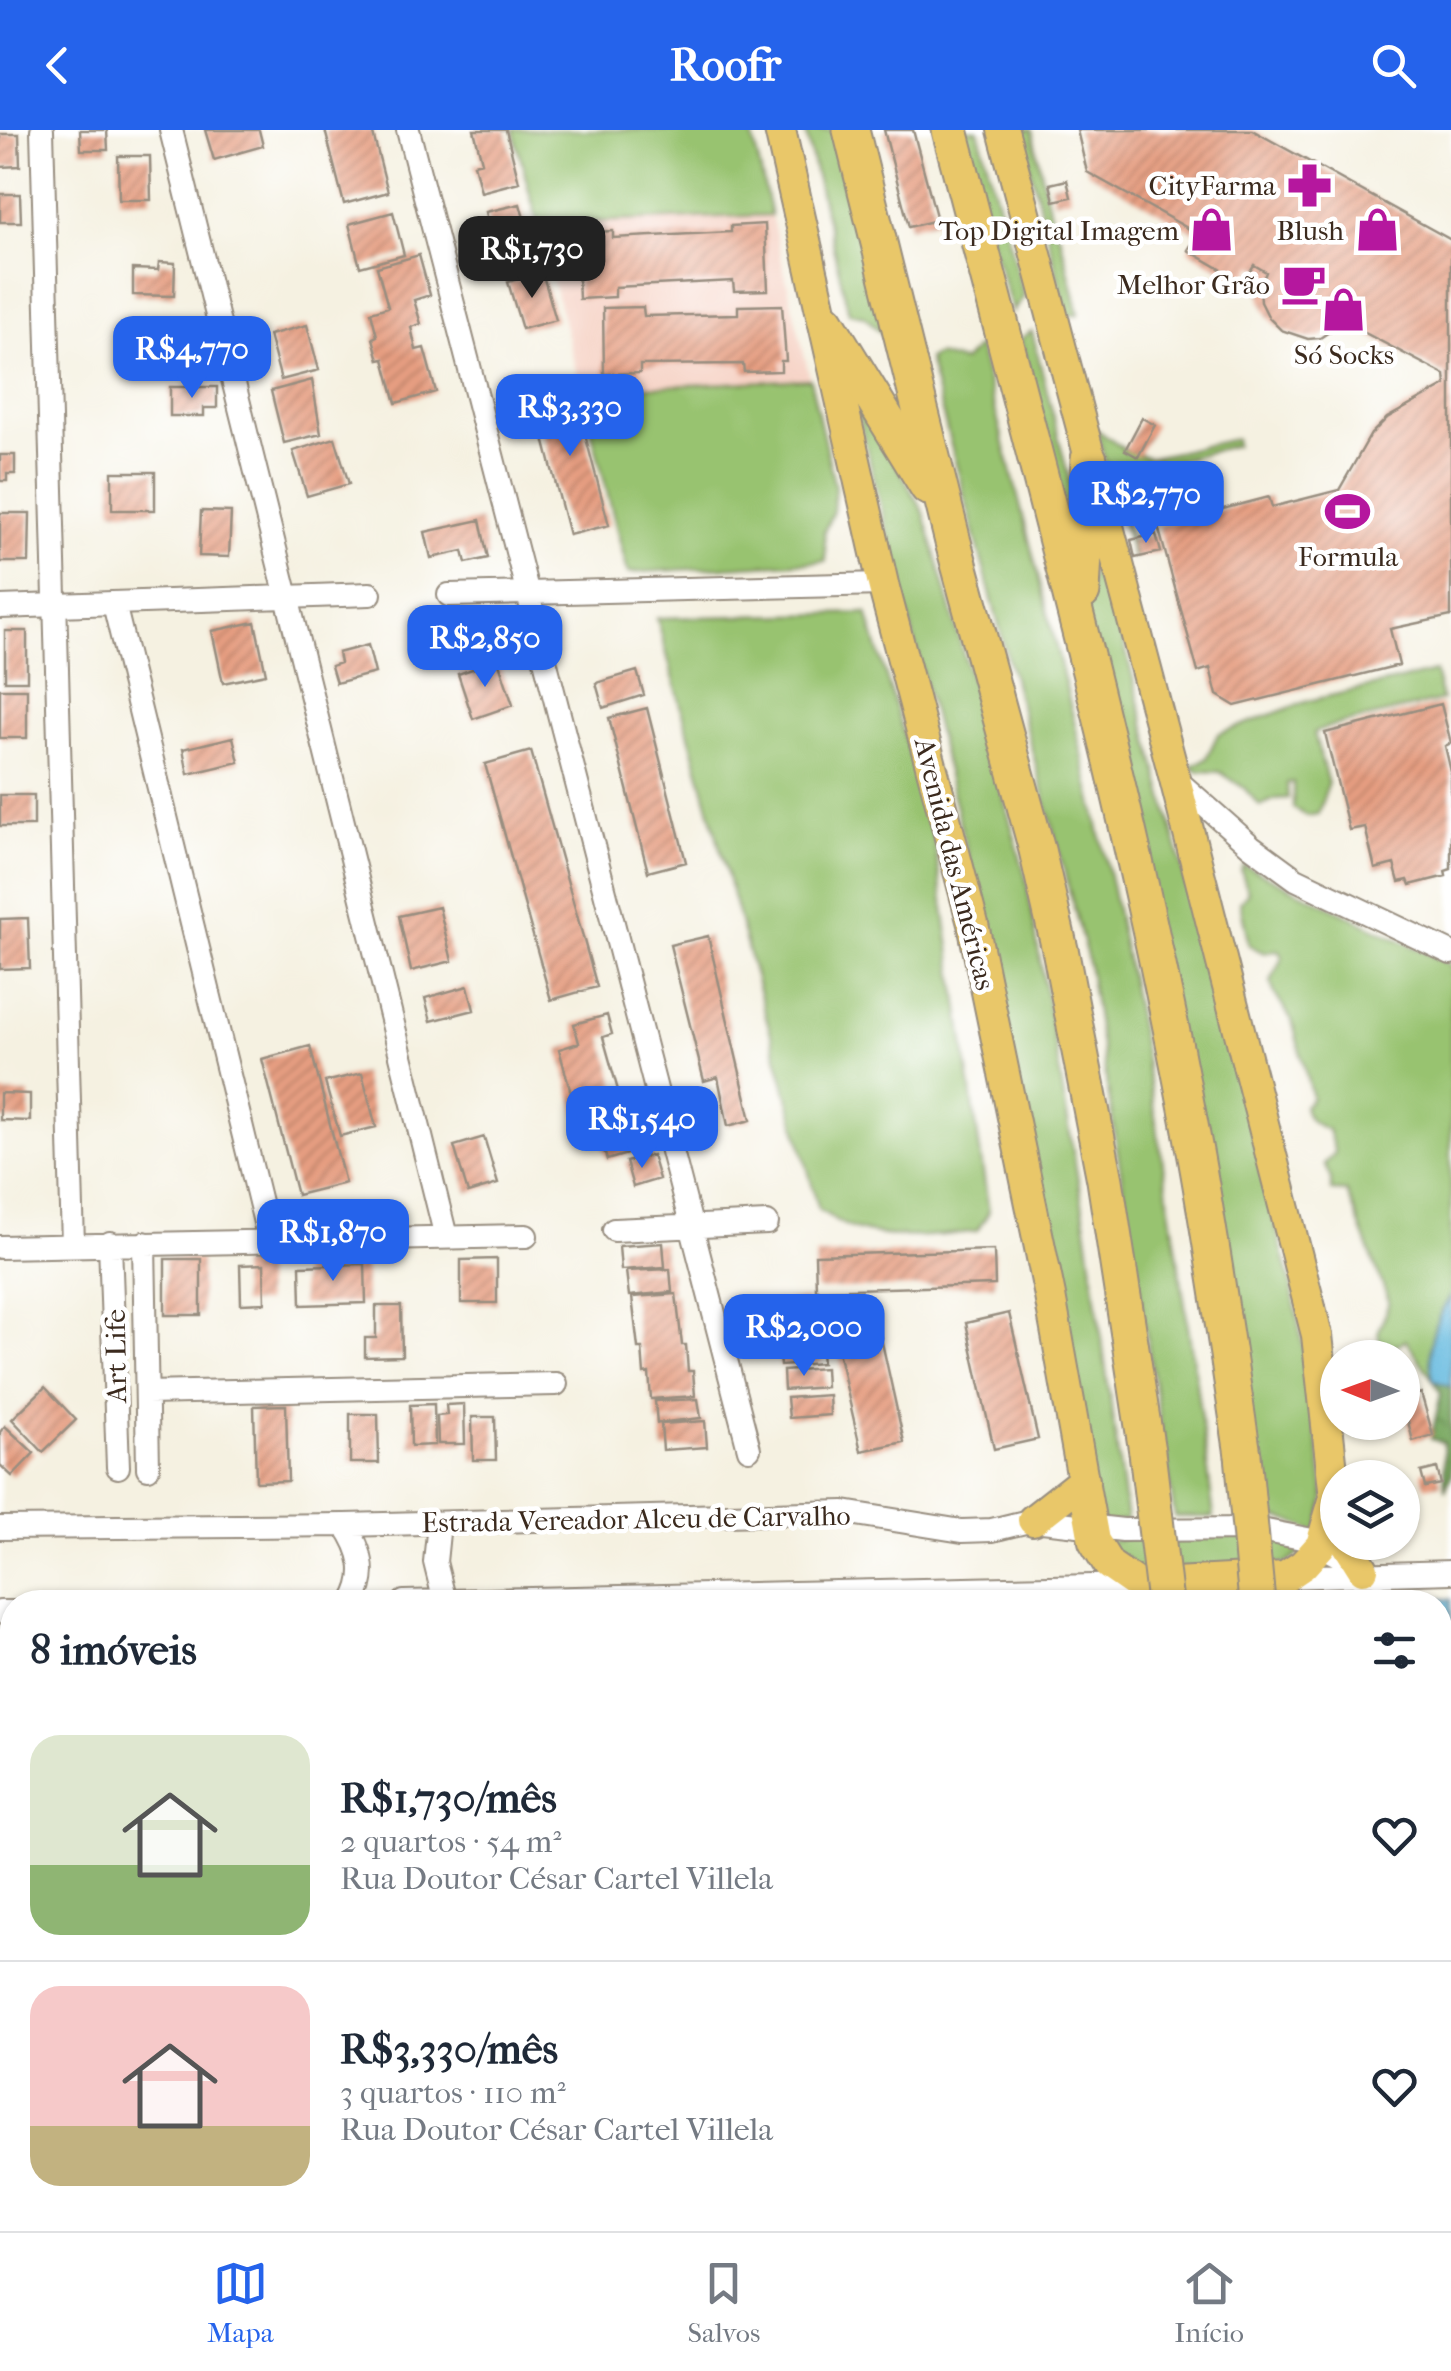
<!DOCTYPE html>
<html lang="pt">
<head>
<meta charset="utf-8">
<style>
	body { margin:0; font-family:"IM FELL French Canon",serif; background:#f2f2f3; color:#1f2937; height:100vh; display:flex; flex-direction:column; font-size:38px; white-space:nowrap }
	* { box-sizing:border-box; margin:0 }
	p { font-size:32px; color:#747a83 }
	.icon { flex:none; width:55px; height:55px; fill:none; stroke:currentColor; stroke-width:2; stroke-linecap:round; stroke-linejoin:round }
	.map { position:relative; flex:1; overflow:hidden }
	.panel { position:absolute; left:0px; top:1460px; width:1452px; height:642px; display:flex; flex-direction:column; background:#fff; border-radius:40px 40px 0 0; box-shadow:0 2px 8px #0004 }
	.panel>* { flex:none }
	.needle { width:65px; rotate:271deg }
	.tools { position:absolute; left:1320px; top:1210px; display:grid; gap:20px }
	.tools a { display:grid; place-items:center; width:100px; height:100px; border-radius:50%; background:#fff; box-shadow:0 2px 8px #0004; font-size:50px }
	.price { position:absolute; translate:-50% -85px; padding:0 22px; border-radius:20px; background:#2563eb; color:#fff; font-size:32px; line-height:65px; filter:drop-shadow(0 2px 5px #0008) }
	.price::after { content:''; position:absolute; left:50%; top:60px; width:30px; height:22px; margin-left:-15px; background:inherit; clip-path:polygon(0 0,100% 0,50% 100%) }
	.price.on { background:#222; color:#fff }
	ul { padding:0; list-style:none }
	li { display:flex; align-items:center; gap:30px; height:250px; padding:0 30px }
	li+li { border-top:2px solid #e0e1e3 }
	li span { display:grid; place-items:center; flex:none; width:280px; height:200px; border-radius:30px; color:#555 }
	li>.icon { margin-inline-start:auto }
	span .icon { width:120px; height:120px; fill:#fffc; stroke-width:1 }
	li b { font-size:42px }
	h2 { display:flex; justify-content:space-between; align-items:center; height:120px; padding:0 30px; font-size:42px }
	header { display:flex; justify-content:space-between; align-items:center; height:130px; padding:0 30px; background:#2563eb; color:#fff; font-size:45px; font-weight:700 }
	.menu { display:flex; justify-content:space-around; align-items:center; height:140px; border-top:2px solid #e0e1e3; background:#fff; font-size:28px; color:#747a83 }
	.menu a { display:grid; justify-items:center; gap:5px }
	.menu .on { color:#2563eb }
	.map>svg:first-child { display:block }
	.built { fill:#f6d2c4 }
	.green { fill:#98c370; stroke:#6a7647; stroke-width:2.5 }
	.forest { fill:url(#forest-crowns); stroke:#5a6a40; stroke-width:2.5 }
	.water { fill:#61b8de; stroke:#4e717e; stroke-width:2.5 }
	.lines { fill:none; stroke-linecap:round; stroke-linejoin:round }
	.stream { stroke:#61b8de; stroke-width:5 }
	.building { fill:url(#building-hatch) }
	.minor-casing { stroke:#988e80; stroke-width:26 }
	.major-casing { stroke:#988e80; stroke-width:34 }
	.highway-casing { stroke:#988e80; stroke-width:39 }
	.minor { stroke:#fff; stroke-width:22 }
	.major { stroke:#e9c769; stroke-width:30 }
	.highway { stroke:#e9c769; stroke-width:35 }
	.highway-bridge-casing { stroke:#988e80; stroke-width:39; stroke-linecap:butt }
	.highway-bridge { stroke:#e9c769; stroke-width:35 }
	.labels { text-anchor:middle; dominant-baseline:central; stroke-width:9; stroke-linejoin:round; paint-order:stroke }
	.poi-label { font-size:28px; fill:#3b2a1e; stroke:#fff; text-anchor:end }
	.street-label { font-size:28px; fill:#3b2a1e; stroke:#fff }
</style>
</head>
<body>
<header><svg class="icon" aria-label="back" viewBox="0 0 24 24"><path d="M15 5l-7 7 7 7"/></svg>Roofr<svg class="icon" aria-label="search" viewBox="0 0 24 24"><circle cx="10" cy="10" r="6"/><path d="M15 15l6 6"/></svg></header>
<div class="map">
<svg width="1451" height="2101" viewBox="0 0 1451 2101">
	<defs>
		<pattern id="forest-crowns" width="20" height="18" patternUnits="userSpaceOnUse" patternTransform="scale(2.5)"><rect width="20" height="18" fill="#7aa962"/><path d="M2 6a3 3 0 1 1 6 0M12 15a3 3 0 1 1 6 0" fill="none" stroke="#658a50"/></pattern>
		<pattern id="building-hatch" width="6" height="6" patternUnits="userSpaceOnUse" patternTransform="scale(2.5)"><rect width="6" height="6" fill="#e69e81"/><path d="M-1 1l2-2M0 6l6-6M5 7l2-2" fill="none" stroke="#bc8169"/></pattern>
	</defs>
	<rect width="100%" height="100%" fill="#fff"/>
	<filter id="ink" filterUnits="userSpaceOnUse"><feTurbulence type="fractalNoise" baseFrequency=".01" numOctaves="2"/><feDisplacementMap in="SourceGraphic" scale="20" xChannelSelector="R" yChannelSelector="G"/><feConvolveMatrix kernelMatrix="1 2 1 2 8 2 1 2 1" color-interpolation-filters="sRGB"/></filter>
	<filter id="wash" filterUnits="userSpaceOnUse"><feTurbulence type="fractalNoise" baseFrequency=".0048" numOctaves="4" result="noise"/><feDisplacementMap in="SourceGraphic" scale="40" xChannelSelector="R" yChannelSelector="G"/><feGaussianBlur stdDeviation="2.25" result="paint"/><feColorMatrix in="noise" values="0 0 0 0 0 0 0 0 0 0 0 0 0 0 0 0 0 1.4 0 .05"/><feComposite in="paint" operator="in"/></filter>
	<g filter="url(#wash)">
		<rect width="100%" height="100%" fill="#f5f1e1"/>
		<path class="built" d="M771 85 810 249 581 260 538 94Z"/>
		<path class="green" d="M513 0H751L771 85 538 94Z
			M805 0H836L892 213 864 186 849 183Z
			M955 0H978L1024 166 1013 182Z
			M1020 0H1032L1054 101 1060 106 1079 184 1068 186Z
			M1032 201 1072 361V402L1020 209Z
			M978 216C1020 372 1061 528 1096 686 1148 917 1184 1153 1214 1387H1175L1087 827 928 229 937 225 963 232Z
			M810 249 835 357 833 381 824 402 826 431 628 443 581 260Z
			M850 252 924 383 1026 748 1086 1096 1127 1390 1095 1396 977 762Z
			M1096 299 1125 320 1149 328 1235 309 1236 315 1143 339 1120 351 1118 362 1134 427H1132Z
			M1097 410 1291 1154 1309 1248 1325 1368 1317 1403C1295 1392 1279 1385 1254 1387L1086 479Z
			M867 483 933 703 989 1082 977 1101C940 1107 881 1111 847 1096 837 1092 828 1085 819 1080L657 488Z
			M1435 542 1442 570 1329 597 1314 603 1328 654 1318 684 1307 686 1293 678V652L1287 653 1288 668 1275 669 1260 676 1244 658 1220 642 1198 641 1191 636 1206 629 1218 604 1308 571Z
			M1244 735 1451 835V1166C1432 1194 1426 1216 1433 1250L1406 1210 1392 1217 1380 1213 1378 1203 1389 1172 1347 1062 1331 1061V1049L1324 1034 1335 1023 1328 1000C1314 994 1307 991 1304 976L1312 968 1292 890 1274 863 1271 852 1282 827 1278 820 1264 823 1249 815 1240 772 1248 762 1241 740Z
			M1258 1405 1307 1418 1286 1434 1141 1441 1101 1413 1128 1407Z"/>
		<path class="forest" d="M1433 1250 1451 1257V1345L1445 1360 1443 1312 1431 1309 1441 1263Z"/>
		<path class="water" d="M1451 1166V1257L1433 1250C1426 1216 1432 1194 1451 1166Z
			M1451 1469V1576L1440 1577V1472H1243Z
			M0 1506H12V1595H0Z"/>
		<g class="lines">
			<path class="stream" d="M0 1695H12
				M728 2101 733 2090"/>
		</g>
		<g id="blocks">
			<path class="building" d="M80 0H107L108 20H81Z
				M205 0H259L263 16 214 30Z
				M325 0H372L388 62 344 74Z
				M474 0H506L519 52 481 62 474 34 482 32Z
				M884 0H913L937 90 909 97Z
				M1077 0H1252L1451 110V486L1390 499 1399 535 1235 576 1217 565 1210 538 1198 542 1158 396 1269 367 1272 377 1339 360 1371 304 1387 288 1446 255 1445 245 1344 192 1320 208 1308 209 1281 200 1269 188 1261 172 1260 158 1266 142 1254 135 1243 152 1188 120 1198 104 1087 42Z
				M0 4H19L20 36 0 37Z
				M118 26H150L151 70H119Z
				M1067 50 1071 67 1054 71 1050 54Z
				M0 64H20L21 92H0Z
				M520 74 527 99 492 108 486 82Z
				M393 82 404 125 360 137 349 94Z
				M765 94 768 160 734 161 733 151 615 157V167L579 169 576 103 613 101V108L731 102V96Z
				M419 125 430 165 414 170 421 194 411 197 416 220 424 218 436 262 396 273 384 229 379 230 373 208 377 206 371 182 388 177 377 137Z
				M159 132 175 133 174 166 133 165V139L158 140Z
				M542 142 556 190 522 199 508 152Z
				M782 175 786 231H781V241L744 242 743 234 640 235V243L604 244 603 178 643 177 644 186 738 184V176Z
				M307 195 319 240 281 250 269 205Z
				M312 250 321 304 284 313 271 261Z
				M571 252 609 395 569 405 532 262Z
				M170 257H217V278H204V286H170Z
				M1142 288 1155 295 1138 327 1125 320Z
				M335 308 349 354 307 366 293 321Z
				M0 325H15V344H7V351H0Z
				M112 342H155V380H112Z
				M201 381 231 382 229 427 199 426Z
				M0 383H30L29 432H0Z
				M480 390 488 428 466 433 463 421 431 428 425 402Z
				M1156 404 1161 422 1135 428 1131 410Z
				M255 492 266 544 223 553 212 501Z
				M5 501H27V551H5Z
				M368 515 375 543 336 553 331 536 340 533 338 523Z
				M498 530 513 575 473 589 458 544Z
				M637 541 644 565 603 578 596 553Z
				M0 559H27V608H0Z
				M1441 574 1451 613 1445 616 1451 642V739L1445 741 1446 746 1410 755 1408 750 1399 752 1394 734 1375 739 1365 697 1349 700 1325 603Z
				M647 578 686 732 648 742 609 588Z
				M233 607 239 632 188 644 183 619Z
				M531 621 597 857 551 870 485 634Z
				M0 665H34V696H0Z
				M439 777 452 831 411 841 399 786Z
				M28 788 30 838 0 839V789Z
				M708 806 751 990 728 996 718 947 704 951 670 815Z
				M468 856 474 880 431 891 425 868Z
				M607 885 612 904 603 907 628 996 584 1011 559 919 579 913 574 894Z
				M310 916 345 1053 297 1065 262 929Z
				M362 943 376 997 340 1006 325 952Z
				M0 963 30 964V991L0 990Z
				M637 996 644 1019 607 1030 600 1007Z
				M484 1007 498 1054 468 1063 454 1016Z
				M652 1025 659 1049 633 1057 626 1032Z
				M663 1113 665 1137 621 1140 619 1116Z
				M994 1120 995 1155 816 1160 815 1125Z
				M165 1129H201V1185H165Z
				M497 1129V1173H461V1130Z
				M264 1134 265 1173 241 1174 240 1135Z
				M365 1134 366 1173 301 1175 300 1136Z
				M670 1139 672 1162 629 1166 626 1141Z
				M676 1164 682 1215H686L688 1241H693L695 1266 651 1269 649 1243 644 1244 642 1218H638L632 1167Z
				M806 1169 807 1190H814L815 1209 773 1212 772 1191 765 1192 764 1172Z
				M376 1176H401L402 1226 365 1227V1208H376Z
				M1009 1183 1038 1309 994 1319 966 1193Z
				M876 1185 904 1312 861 1321 832 1195Z
				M820 1213 822 1233 780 1236 778 1216Z
				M825 1238 826 1257 784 1260 783 1241Z
				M45 1257 76 1290 43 1322 12 1289Z
				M1421 1263 1433 1305 1413 1311 1402 1268Z
				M829 1265 830 1285 789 1288 787 1268Z
				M698 1269 701 1288 657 1293 655 1271Z
				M434 1274 435 1315 411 1316 410 1275Z
				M464 1274 465 1314H438L437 1286 447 1285 446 1275Z
				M286 1275 288 1351 256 1352 254 1276Z
				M350 1284H378L379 1333H350Z
				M472 1287H495L496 1330H473Z
				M705 1291 707 1317 663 1320 661 1294Z
				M5 1296 34 1323 12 1346 0 1335V1302Z
				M1437 1338 1441 1354 1425 1357 1421 1342Z
				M1440 1864H1451V1893H1440Z"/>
		</g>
	</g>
	<g filter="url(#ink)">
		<use href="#blocks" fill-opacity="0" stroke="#988e80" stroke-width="2.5"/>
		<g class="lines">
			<defs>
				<path id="minor" d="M42 0 73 1115
					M171 0 446 1107
					M408 0 749 1319
					M449 465 883 454
					M114 474 269 1109
					M0 477 370 464
					M1175 649 1251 716 1296 749 1451 823
					M614 1100 767 1093
					M110 1113 118 1337
					M144 1113 148 1338
					M0 1117 526 1106
					M147 1263 556 1254
					M439 1393 435 1432 445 1472
					M345 1395C362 1420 369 1445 353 1472
					M0 1398 345 1395 844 1382 962 1401 992 1400 1033 1390 1123 1400 1256 1399 1307 1409 1378 1446
					M1285 1447 1451 1442
					M404 1472 1138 1455
					M0 1482H12
					M1440 1654 1451 1653"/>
				<path id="major" d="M780 0 883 454 973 794 1050 1166 1094 1411 1109 1435 1138 1455 1285 1447 1303 1435 1321 1415 1335 1367 1317 1205 1175 649 1003 0
					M1033 1390 1084 1350
					M1346 1412 1363 1439"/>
				<path id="highway" d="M851 0 953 412 1037 720 1061 824 1105 1050 1147 1322
					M950 0C1038 340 1133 680 1196 1027 1214 1126 1228 1225 1243 1325
					M826 191 928 357
					M1082 462 1089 329
					M1169 2090 1170 2101
					M1215 2090V2101
					M1306 2090V2101
					M1352 2101 1353 2090"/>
			</defs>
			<use href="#minor" class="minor-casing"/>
			<use href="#major" class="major-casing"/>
			<use href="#highway" class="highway-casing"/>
			<use href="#minor" class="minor"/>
			<use href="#major" class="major"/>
			<use href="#highway" class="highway"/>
			<defs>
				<path id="highway-bridge" d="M1147 1322 1165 1472
					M1243 1325 1257 1472"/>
			</defs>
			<use href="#highway-bridge" class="highway-bridge-casing"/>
			<use href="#highway-bridge" class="highway-bridge"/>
		</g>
	</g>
	<defs>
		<symbol id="pharmacy-bare" viewBox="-9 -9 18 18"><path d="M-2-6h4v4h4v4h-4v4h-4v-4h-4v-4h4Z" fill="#b5179e" stroke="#fff" stroke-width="2.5" paint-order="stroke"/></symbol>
		<symbol id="shop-bare" viewBox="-9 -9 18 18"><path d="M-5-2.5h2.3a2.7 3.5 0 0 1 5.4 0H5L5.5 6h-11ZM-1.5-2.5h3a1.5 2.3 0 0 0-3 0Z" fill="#b5179e" stroke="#fff" stroke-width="2.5" paint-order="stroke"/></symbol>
		<symbol id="cafe-bare" viewBox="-9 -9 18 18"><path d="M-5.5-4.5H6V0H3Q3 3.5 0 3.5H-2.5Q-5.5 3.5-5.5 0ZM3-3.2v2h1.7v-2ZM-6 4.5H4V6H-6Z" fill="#b5179e" stroke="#fff" stroke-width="2.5" paint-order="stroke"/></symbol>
		<symbol id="stadium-bare" viewBox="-9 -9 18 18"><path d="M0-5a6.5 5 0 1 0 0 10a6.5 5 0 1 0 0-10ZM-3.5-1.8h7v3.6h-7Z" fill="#b5179e" stroke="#fff" stroke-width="2.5" paint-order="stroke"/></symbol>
	</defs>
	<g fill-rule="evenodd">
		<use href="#pharmacy-bare" x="1278" y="24" width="63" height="63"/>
		<use href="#shop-bare" x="1180" y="68" width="63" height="63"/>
		<use href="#shop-bare" x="1346" y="68" width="63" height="63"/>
		<use href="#cafe-bare" x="1272" y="122" width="63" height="63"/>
		<use href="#shop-bare" x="1312" y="148" width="63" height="63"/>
		<use href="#stadium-bare" x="1316" y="350" width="63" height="63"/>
	</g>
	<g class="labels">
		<g class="poi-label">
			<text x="1276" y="55">CityFarma</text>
			<text x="1179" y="100">Top Digital Imagem</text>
			<text x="1344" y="100">Blush</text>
			<text x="1270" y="154">Melhor Grão</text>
			<text x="1344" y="224" text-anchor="middle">Só Socks</text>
			<text x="1348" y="426" text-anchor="middle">Formula</text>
		</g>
		<g class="street-label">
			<text transform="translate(955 734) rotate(76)">Avenida das Américas</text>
			<text transform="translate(116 1226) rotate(-91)">Art Life</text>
			<text transform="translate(636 1389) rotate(-1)">Estrada Vereador Alceu de Carvalho</text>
		</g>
	</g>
</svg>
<div class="tools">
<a><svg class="needle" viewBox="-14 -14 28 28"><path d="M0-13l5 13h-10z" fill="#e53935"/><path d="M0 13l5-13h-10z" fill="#747a83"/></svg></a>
<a><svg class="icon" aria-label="layers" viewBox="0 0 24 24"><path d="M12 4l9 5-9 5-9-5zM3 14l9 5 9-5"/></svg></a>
</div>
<b class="price on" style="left:532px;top:171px">R$1,730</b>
<b class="price" style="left:192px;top:271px">R$4,770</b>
<b class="price" style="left:570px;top:329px">R$3,330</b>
<b class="price" style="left:1146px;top:416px">R$2,770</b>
<b class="price" style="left:485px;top:560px">R$2,850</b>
<b class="price" style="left:642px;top:1041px">R$1,540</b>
<b class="price" style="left:333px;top:1154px">R$1,870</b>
<b class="price" style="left:804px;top:1249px">R$2,000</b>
<section class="panel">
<h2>8 imóveis<svg class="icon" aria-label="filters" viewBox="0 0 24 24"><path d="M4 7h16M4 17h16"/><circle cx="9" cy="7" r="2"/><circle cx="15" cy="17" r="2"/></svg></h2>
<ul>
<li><span style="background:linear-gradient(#dfe7d0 65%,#8fb573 0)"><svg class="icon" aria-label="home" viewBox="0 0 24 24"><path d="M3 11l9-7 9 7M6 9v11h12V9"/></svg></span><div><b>R$1,730/mês</b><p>2 quartos · 54 m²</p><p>Rua Doutor César Cartel Villela</p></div><svg class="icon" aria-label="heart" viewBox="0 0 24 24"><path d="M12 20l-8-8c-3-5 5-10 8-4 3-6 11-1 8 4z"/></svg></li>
<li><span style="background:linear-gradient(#f6c9c9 70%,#c2b280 0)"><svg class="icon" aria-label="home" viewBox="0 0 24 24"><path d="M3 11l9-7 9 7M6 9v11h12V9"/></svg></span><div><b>R$3,330/mês</b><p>3 quartos · 110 m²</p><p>Rua Doutor César Cartel Villela</p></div><svg class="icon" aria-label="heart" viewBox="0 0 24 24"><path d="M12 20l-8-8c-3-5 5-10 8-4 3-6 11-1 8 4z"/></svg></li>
</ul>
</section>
</div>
<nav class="menu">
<a class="on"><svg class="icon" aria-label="map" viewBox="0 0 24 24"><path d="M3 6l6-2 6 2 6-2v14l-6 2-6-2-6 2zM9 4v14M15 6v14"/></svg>Mapa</a>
<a><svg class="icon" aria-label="saved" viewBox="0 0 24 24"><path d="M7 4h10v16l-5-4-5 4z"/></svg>Salvos</a>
<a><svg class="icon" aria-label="home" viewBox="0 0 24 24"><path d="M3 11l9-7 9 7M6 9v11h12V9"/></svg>Início</a>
</nav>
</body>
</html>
